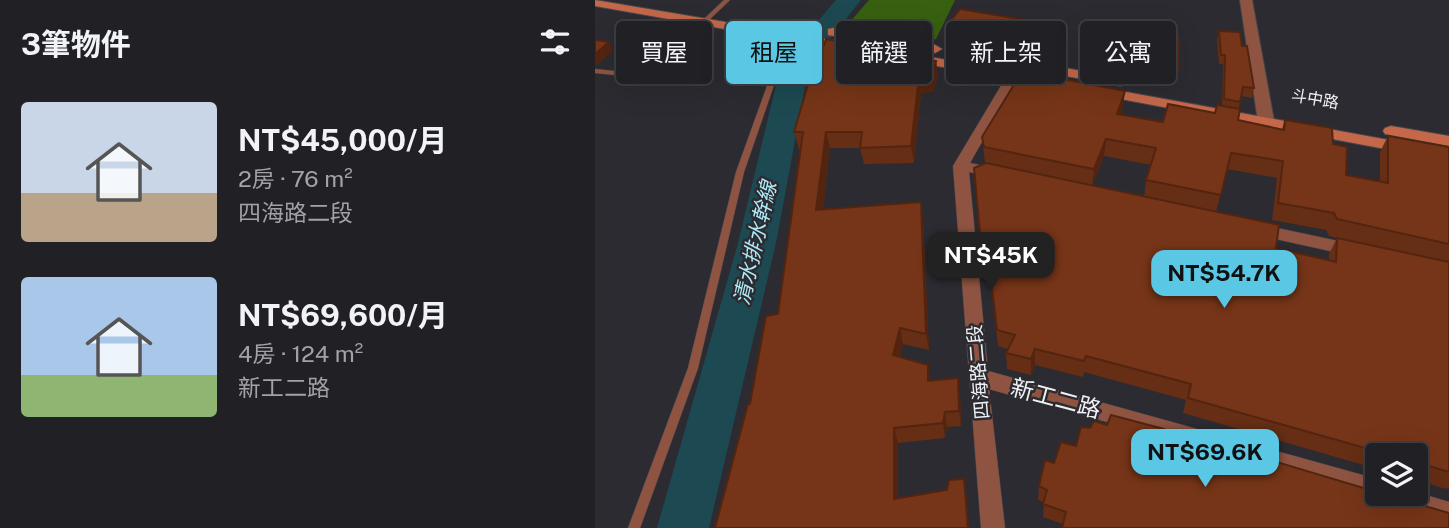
<!DOCTYPE html>
<html lang="zh-TW">
<head>
<meta charset="utf-8">
<style>
	body { margin:0; font-family:"Public Sans","Noto Sans TC",sans-serif; background:#28282d; color:#f1f3f6; height:100vh; display:flex; flex-direction:column; font-size:26px; white-space:nowrap }
	* { box-sizing:border-box; margin:0 }
	p { font-size:23px; color:#a2a3a7 }
	.icon { flex:none; width:38px; height:38px; fill:none; stroke:currentColor; stroke-width:2; stroke-linecap:round; stroke-linejoin:round }
	.map { position:relative; flex:1; overflow:hidden }
	.side { display:flex; flex-direction:column; background:#202025; width:595px }
	.side>* { flex:none }
	.top-card { position:absolute; left:21px; top:21px; width:665px; height:63px; display:flex; gap:14px }
	.buttons { position:absolute; left:770px; top:443px; display:grid; gap:14px }
	.buttons a { display:grid; place-items:center; width:63px; height:63px; border-radius:7px; background:#202025; box-shadow:0 7px 28px #0002,0 0 0 2px #3d3e42; font-size:35px }
	.price { position:absolute; translate:-50% -60px; padding:0 16px; border-radius:14px; background:#5ac8e5; color:#111; font-size:23px; line-height:46px; filter:drop-shadow(0 2px 4px #0008) }
	.price::after { content:''; position:absolute; left:50%; top:42px; width:21px; height:16px; margin-left:-10px; background:inherit; clip-path:polygon(0 0,100% 0,50% 100%) }
	.price.on { background:#222; color:#fff }
	ul { padding:0; list-style:none }
	li { display:flex; align-items:center; gap:21px; height:175px; padding:0 21px }
	li span { display:grid; place-items:center; flex:none; width:196px; height:140px; border-radius:7px; color:#555 }
	li>.icon { margin-inline-start:auto }
	span .icon { width:84px; height:84px; fill:#fffc; stroke-width:1 }
	li b { font-size:30px }
	h2 { display:flex; justify-content:space-between; align-items:center; height:84px; padding:0 21px; font-size:30px }
	.chip { padding:0 24px; border-radius:7px; background:#202025; box-shadow:0 7px 28px #0002,0 0 0 2px #3d3e42; font-size:24px; line-height:63px }
	.chip.on { background:#5ac8e5; color:#111 }
	main { display:flex; flex:1; min-height:0 }
	.map>svg:first-child { display:block }
	.green { fill:#376110 }
	.lines { fill:none; stroke-linecap:round; stroke-linejoin:round }
	.river { fill:#1d4a52; fill-rule:evenodd }
	.service-casing { stroke:#47474c; stroke-width:1 }
	.minor-casing { stroke:#47474c; stroke-width:1 }
	.tertiary-casing { stroke:#47474c; stroke-width:2 }
	.secondary-casing { stroke:#47474c; stroke-width:2 }
	.service { fill:#8f5441; fill-rule:evenodd }
	.minor { fill:#8f5441; fill-rule:evenodd }
	.tertiary { fill:#8f5441; fill-rule:evenodd }
	.secondary { fill:#c5684a; fill-rule:evenodd }
	.wall { fill:#652e15; fill-rule:evenodd }
	.shaded-wall { fill:#532511 }
	.building { fill:#763518; stroke:#532511; stroke-width:2 }
	.labels { text-anchor:middle; dominant-baseline:central; stroke-width:5; stroke-linejoin:round; paint-order:stroke }
	.far-street-label { font-size:16px; fill:#f0f1f4; stroke:#2b2b31 }
	.street-label { font-size:19px; fill:#f0f1f4; stroke:#2b2b31 }
	.water-label { font-size:21px; font-style:italic; fill:#aeeaf6; stroke:#2b2b31 }
	.near-street-label { font-size:23px; fill:#f0f1f4; stroke:#2b2b31 }
</style>
</head>
<body>
<main>
<section class="side">
<h2>3筆物件<svg class="icon" aria-label="filters" viewBox="0 0 24 24"><path d="M4 7h16M4 17h16"/><circle cx="9" cy="7" r="2"/><circle cx="15" cy="17" r="2"/></svg></h2>
<ul>
<li><span style="background:linear-gradient(#c9d6e8 65%,#b9a48a 0)"><svg class="icon" aria-label="home" viewBox="0 0 24 24"><path d="M3 11l9-7 9 7M6 9v11h12V9"/></svg></span><div><b>NT$45,000/月</b><p>2房 · 76 m²</p><p>四海路二段</p></div></li>
<li><span style="background:linear-gradient(#a9c7e8 70%,#8fb573 0)"><svg class="icon" aria-label="home" viewBox="0 0 24 24"><path d="M3 11l9-7 9 7M6 9v11h12V9"/></svg></span><div><b>NT$69,600/月</b><p>4房 · 124 m²</p><p>新工二路</p></div></li>
</ul>
</section>
<div class="map">
<svg width="854" height="528" viewBox="0 0 854 528">
	<rect width="100%" height="100%" fill="#2b2b31"/>
	<path class="green" d="M274 0H360L341 39 318 44 247 31Z"/>
	<g class="lines">
		<path class="river" d="M241 0H266L214 65 181 243 114 528H62L143 243 186 64Z"/>
		<defs>
			<path id="service" d="M129 0H135L112 22H108V20Z
				M193 34 196 36 149 172 103 368 45 528H33L93 368 141 172 190 36Z
				M0 69 29 72 32 74 29 76 0 73Z"/>
			<path id="minor" d="M425 60 431 64 375 163 408 170 411 173 403 178 374 172 393 371 782 479V494L821 492 854 502V524L715 479 394 389 410 528H386L358 166 419 64Z
				M659 223 762 245 771 251 762 257 653 233 651 229 653 225Z"/>
			<path id="tertiary" d="M645 0H657L679 121 671 126 663 121Z"/>
			<path id="secondary" d="M0 0 254 43 261 47 254 51 0 6Z
				M238 28 340 45 347 49 340 53 233 35V29Z
				M318 54 450 77 457 81 450 85 313 61 311 58Z
				M431 61 526 78 533 82 526 86 426 68 424 65Z
				M504 87 854 151V161L499 94 497 91Z
				M796 126 854 136V146L790 134 788 131 790 128Z"/>
		</defs>
		<use href="#service" class="service-casing"/>
		<use href="#minor" class="minor-casing"/>
		<use href="#tertiary" class="tertiary-casing"/>
		<use href="#secondary" class="secondary-casing"/>
		<use href="#service" class="service"/>
		<use href="#minor" class="minor"/>
		<use href="#tertiary" class="tertiary"/>
		<use href="#secondary" class="secondary"/>
	</g>
	<path class="wall" d="M454 24 453 36 443 54 354 39 352 26Z
		M624 31 647 46 659 88 657 98 646 96 644 108 643 120 687 129 690 120 738 144 751 175 785 182V152L793 136 854 147V487L851 489 821 480V455H782V469L588 413 591 400 489 372 488 377 440 365 436 375 412 369 411 353 413 349 403 346 393 261 387 260 379 168 390 163 387 137 528 107 526 114 568 122 620 113 627 106 628 64H624L622 40ZM509 156 556 165 551 180 549 197 497 186ZM632 169 682 178 677 220 731 230 734 236 742 238 734 254V260L681 248 621 212Z
		M568 37 584 68 582 78 560 76 562 50 566 51Z
		M341 61 343 76 338 92 326 93 319 163 269 164 265 148H235L228 209 328 218 334 350 308 344 305 357 335 381 365 394 366 426 352 427 350 438 303 443V498L371 493 374 528H120L155 404 183 314 205 149H204L199 132Z
		M481 446 565 449 641 467 648 452 782 492 468 524 448 517 449 502 443 500 444 486 459 463Z"/>
	<path class="shaded-wall" d="M454 24 453 36 443 54V41Z
		M14 42 18 51 1 66 0 63V54Z
		M341 61 343 76 338 92 326 93 319 163 316 146 324 77Z
		M530 91 528 107 520 130 522 114Z
		M231 132 235 148 226 226 221 210Z
		M511 139 509 156 497 186 499 169Z
		M326 202 328 218 334 350 331 334Z
		M305 328 308 344 301 371 298 355Z
		M440 349V365L436 375V359Z
		M363 378 365 394 366 426 364 411Z
		M350 412 352 427 350 438 348 423Z
		M299 428 303 443V512L299 499Z"/>
	<path class="building" d="M365 9 454 24 443 41 352 26Z
		M624 31 645 32 647 46H652L659 88 648 87 645 102 629 99 630 55H626Z
		M568 37 584 38V68L561 67 562 50 566 51Z
		M231 39 341 61 337 76 324 77 316 146 265 148 267 132H231L221 210 326 202 331 334 305 328 298 355 333 365V381L363 378 364 411 350 412 348 423 299 428V499L352 490 354 480 369 479 373 528H120L153 404H155L171 316 183 314 208 132H199L225 44 229 45Z
		M0 40 14 42 0 54Z
		M436 73 530 91 522 114 568 122 573 104 620 113 622 105 645 109 643 120 689 130 690 120 737 128 738 144 752 147 751 175 793 183V136L854 147V244L742 219 739 213 683 203 688 161 636 153 626 195 551 180 561 148 511 139 499 169 389 147 387 137 423 78Z
		M391 163 684 225 681 248 741 262 742 238 854 262V472L821 462V455H795L593 398 596 384 491 356 489 361 440 349 436 359 411 353 420 335 402 330 392 245 386 244 379 168Z
		M516 415 569 429 565 449 646 469 648 452 782 492V494H788L854 513V528H467L471 512 448 504 452 490 444 486 450 460 459 463 466 442 481 446 486 427 495 428 499 421 512 425Z"/>
	<g class="labels">
		<g class="far-street-label">
			<text transform="translate(720 99) rotate(10)">斗中路</text>
		</g>
		<g class="street-label">
			<text transform="translate(383 372) rotate(-95)">四海路二段</text>
		</g>
		<g class="water-label">
			<text transform="translate(160 243) rotate(-77)">清水排水幹線</text>
		</g>
		<g class="near-street-label">
			<text transform="translate(461 398) rotate(15)">新工二路</text>
		</g>
	</g>
</svg>
<div class="buttons">
<a><svg class="icon" aria-label="layers" viewBox="0 0 24 24"><path d="M12 4l9 5-9 5-9-5zM3 14l9 5 9-5"/></svg></a>
</div>
<b class="price on" style="left:396px;top:292px">NT$45K</b>
<b class="price" style="left:629px;top:310px">NT$54.7K</b>
<b class="price" style="left:610px;top:489px">NT$69.6K</b>
<div class="top-card">
<a class="chip">買屋</a>
<a class="chip on">租屋</a>
<a class="chip">篩選</a>
<a class="chip">新上架</a>
<a class="chip">公寓</a>
</div>
</div>
</main>
</body>
</html>
